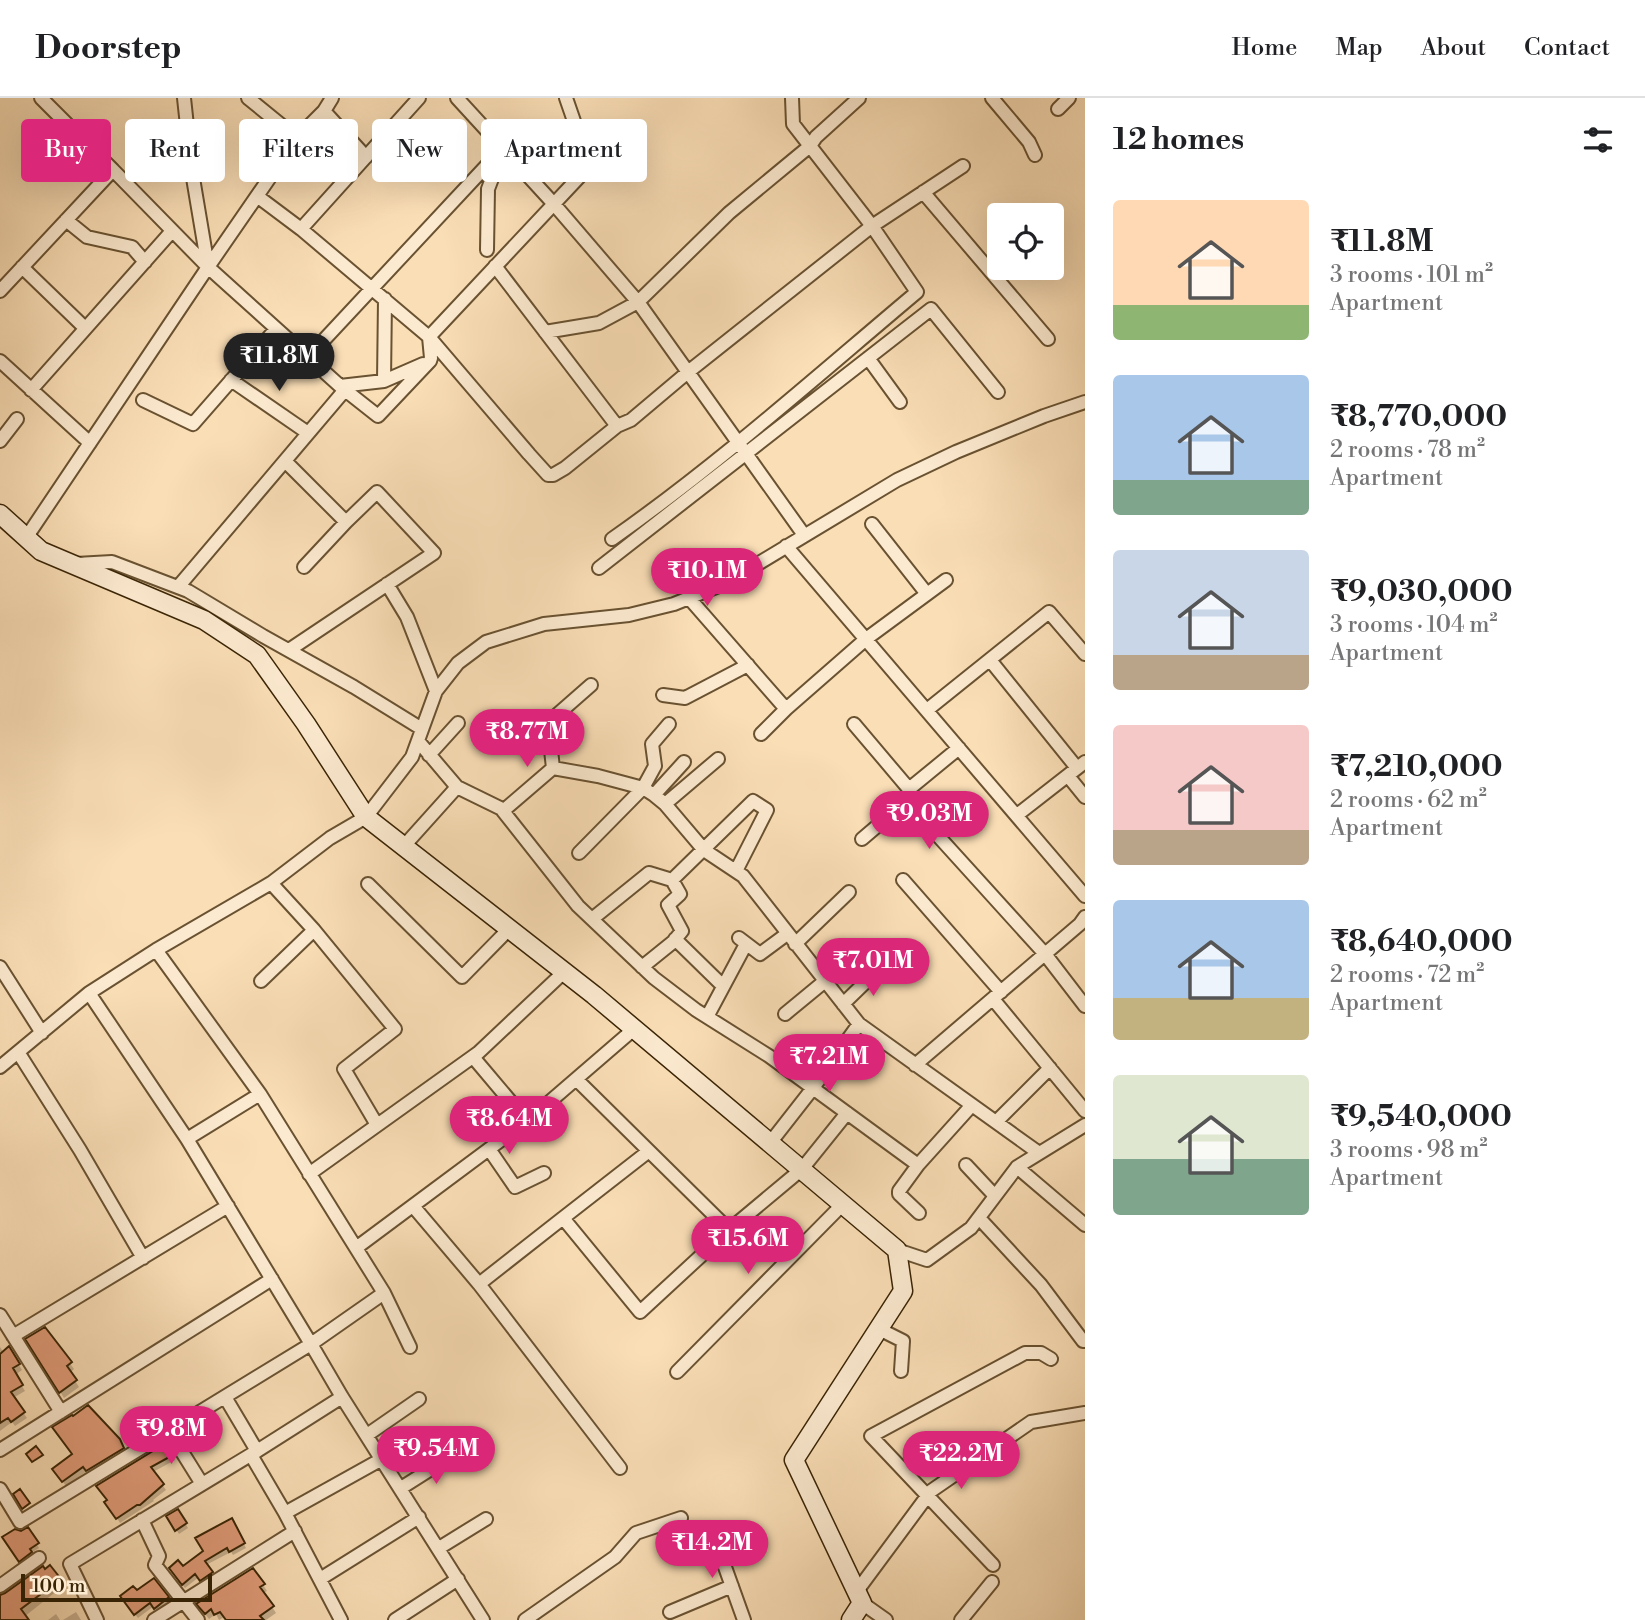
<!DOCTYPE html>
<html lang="en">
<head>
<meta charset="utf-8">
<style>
	body { margin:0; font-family:"Libre Bodoni",serif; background:#f6f6f6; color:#202124; height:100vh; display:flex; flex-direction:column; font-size:26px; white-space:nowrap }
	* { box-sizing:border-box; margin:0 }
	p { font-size:23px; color:#757577 }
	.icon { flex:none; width:38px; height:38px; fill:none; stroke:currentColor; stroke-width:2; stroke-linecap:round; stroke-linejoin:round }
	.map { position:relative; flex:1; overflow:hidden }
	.sheet { display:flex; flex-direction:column; background:#fff; width:560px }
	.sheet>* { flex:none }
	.top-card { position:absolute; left:21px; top:21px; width:665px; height:63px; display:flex; gap:14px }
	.tools { position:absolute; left:987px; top:105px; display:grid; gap:14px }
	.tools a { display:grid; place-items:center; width:77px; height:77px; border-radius:7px; background:#fff; box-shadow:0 7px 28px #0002; font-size:35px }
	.scale { position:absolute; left:21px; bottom:18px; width:191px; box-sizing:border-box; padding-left:7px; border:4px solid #392405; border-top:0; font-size:19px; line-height:24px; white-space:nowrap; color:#392405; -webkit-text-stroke:5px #fcead0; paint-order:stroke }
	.price { position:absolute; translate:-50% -60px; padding:0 16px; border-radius:24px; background:#db2777; color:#fff; font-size:23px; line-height:46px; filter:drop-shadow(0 2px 4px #0008) }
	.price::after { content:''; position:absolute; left:50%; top:42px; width:21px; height:16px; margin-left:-10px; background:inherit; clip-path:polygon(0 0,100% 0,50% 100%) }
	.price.current { background:#222; color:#fff }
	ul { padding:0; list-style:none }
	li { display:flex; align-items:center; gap:21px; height:175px; padding:0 28px }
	li span { display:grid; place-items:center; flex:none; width:196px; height:140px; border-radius:7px; color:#555 }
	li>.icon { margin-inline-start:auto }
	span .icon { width:84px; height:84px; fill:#fffc; stroke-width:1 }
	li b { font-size:30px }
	h2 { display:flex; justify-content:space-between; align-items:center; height:84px; padding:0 28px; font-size:30px }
	.chip { padding:0 24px; border-radius:7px; background:#fff; box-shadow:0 7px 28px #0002; font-size:24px; line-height:63px }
	.chip.current { background:#db2777; color:#fff }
	header { display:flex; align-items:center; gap:42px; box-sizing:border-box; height:98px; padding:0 35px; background:#fff; border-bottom:2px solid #e0e0e0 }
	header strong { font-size:33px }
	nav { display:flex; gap:38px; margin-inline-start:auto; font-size:24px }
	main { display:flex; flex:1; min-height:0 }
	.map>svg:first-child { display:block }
	.shadow { fill:#0003 }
	.building { fill:#e09b78; stroke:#392405; stroke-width:2 }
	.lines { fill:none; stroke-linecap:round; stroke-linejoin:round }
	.street-casing { stroke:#695231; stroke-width:16 }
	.secondary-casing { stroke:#392405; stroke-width:21 }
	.street { stroke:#fcead0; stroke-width:12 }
	.secondary { stroke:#fcead0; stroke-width:18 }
</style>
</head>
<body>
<header>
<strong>Doorstep</strong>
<nav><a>Home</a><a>Map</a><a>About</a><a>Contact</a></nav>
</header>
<main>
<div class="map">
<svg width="1085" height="1522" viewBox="0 0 1085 1522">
	<rect width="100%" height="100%" fill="#fadeb6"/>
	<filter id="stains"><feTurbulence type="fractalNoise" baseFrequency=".00286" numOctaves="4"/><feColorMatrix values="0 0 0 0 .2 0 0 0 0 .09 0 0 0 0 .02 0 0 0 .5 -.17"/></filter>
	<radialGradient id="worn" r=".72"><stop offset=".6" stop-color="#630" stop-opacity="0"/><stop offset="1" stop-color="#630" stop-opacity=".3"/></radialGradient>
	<path class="shadow" d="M45 1231 74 1271 70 1275 79 1289 64 1300 28 1241Z
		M0 1249 4 1255 9 1251 22 1272 15 1277 25 1293 13 1300 27 1320 15 1328 12 1324 0 1333Z
		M118 1342 126 1356 90 1377 87 1373 66 1388 57 1376 74 1357Z
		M166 1347 175 1362 153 1374 166 1392 153 1402 154 1403 120 1425 107 1404Z
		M178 1413 188 1430 179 1436 168 1419Z
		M231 1422 246 1450 233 1457 231 1454 206 1467 214 1479 204 1486 199 1479 185 1490 173 1475 183 1470 205 1454Z
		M27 1432 39 1450 31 1455 33 1459 22 1467 5 1440Z
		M59 1482 63 1488 24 1519 26 1522H0V1498Z
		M263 1487 267 1493 263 1495 276 1515 266 1522H227L224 1519 219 1522 216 1516 209 1521 202 1512Z
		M137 1495 167 1500 169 1504 158 1513 154 1508 138 1520 124 1503Z
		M76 1514 81 1522H63Z
		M56 1516 60 1522H48Z"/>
	<path class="building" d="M45 1229 72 1264 67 1268 77 1282 59 1295 25 1241Z
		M9 1248 20 1266 13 1270 23 1287 11 1294 25 1314 11 1324 8 1320 0 1325V1256Z
		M88 1307 120 1341 124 1350 86 1373 83 1369 62 1384 52 1371 72 1356 52 1329 72 1317 73 1318Z
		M166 1345 173 1357 151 1369 164 1386 140 1407H137L116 1421 104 1404 107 1402 96 1388Z
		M36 1348 43 1357 32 1364 26 1356Z
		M20 1391 30 1405 22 1411 13 1396Z
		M178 1411 187 1425 175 1433 166 1418Z
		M232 1420 245 1445 229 1454 227 1450 205 1463 213 1474 200 1483 195 1476 182 1487 169 1470 178 1462 183 1468 203 1453 195 1440Z
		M28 1429 39 1445 30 1451 32 1454 19 1464 2 1439 15 1431 21 1433Z
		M50 1467 61 1481 21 1511 29 1522H0V1497L5 1495 43 1468 45 1471Z
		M253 1470 265 1486 260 1489 274 1508 260 1518 264 1522H226L220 1514 214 1517 211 1511 205 1516 196 1506Z
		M154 1480 169 1499 154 1511 150 1505 134 1517 120 1498 133 1488 137 1492Z"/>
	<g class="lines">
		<defs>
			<path id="street" d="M41 0 113 72
				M184 0 192 74 208 169
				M457 0 553 105 638 204 804 437
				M992 0 1029 44 1035 57
				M1058 11 1069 0
				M324 13 366 59
				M297 40 324 13 332 0
				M923 94 1048 241
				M257 98 301 131 429 239 529 356 548 377H553L565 370 617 328 631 322 688 274 872 128 963 68
				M66 122 87 139 132 149 145 164
				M301 131 419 0
				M487 152 488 91 501 57
				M495 168 617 328
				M22 169 85 230
				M208 169 297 40 248 0
				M0 193 113 72 208 169
				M545 234 599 225 638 204 729 115 810 48 816 39 859 0
				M308 259 503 50
				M868 260 900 304
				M0 263 90 345
				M231 282 308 335
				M384 283 385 201
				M340 288 378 318 430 263 431 260 429 239 582 76 585 55 566 0
				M340 288 384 283 423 266
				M31 292 172 133
				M143 302 193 326 276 231
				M0 343 17 321
				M285 363 346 424
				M872 426 927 496
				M26 440 208 169 340 288 344 293 178 489
				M612 441C719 366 817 278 917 194L872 128 793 26 792 0
				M786 448 1085 798
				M76 466 112 464 188 493 263 538 354 589 422 631
				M599 470 931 211 998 294
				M387 486 407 519 436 593
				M689 500 786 611 866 541 946 482
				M289 552 434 455 377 394 346 424 304 469
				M990 562 1077 670
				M663 597 685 600 748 567
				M927 612 1049 514 1085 556
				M494 624 506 637 529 632 551 652 553 670
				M854 626 909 691
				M761 636 786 611
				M534 637 591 587
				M418 643 457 689 504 712
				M959 650 909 691 910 707 1045 856 1085 908
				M429 657 458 625
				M1068 678 1085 699
				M654 697 684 664
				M665 706 718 661
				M1017 717 1085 664
				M862 741 910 700
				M404 748 457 689
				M579 755 643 690 655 668 652 646 669 626
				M672 782 753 703 767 712 736 773
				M903 782 1001 894
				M271 785 314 832 395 931 344 971 377 1027
				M368 786 462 879 509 831
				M592 821 649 775 672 782 680 796 668 807 682 833 673 844 642 869
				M739 840 760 856 787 836
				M675 841 723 888
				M795 846 849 794
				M156 852 260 996 384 1195 311 1246 342 1299 483 1522
				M0 869 42 935
				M261 883 314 832
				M993 901 1085 1013
				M843 906 880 870
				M785 916 825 883
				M707 919 746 846
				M18 954 80 1052 143 1160
				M473 959 527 1023
				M915 967 1080 826 1085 819
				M0 969 89 895
				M576 981 729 1132
				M996 1024 1050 970
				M187 1041 260 996
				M770 1045 813 990 859 926
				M489 1051 515 1089 544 1075
				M918 1067 972 1007
				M966 1067 995 1098
				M1017 1069 1085 1127
				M309 1076 478 955 564 874
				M413 1108 479 1186 563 1120 640 1214 729 1132 802 1071 847 1015
				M919 1115 899 1096V1093L918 1067 769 958 696 912 654 880 578 808 503 713 553 670 598 678 643 690 654 697 665 706 704 752 743 778 859 926 1039 1055
				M563 1120 649 1053
				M979 1120 1041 1187 1083 1243H1085
				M356 1150 532 1019 634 931
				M897 1152 927 1162 971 1130 1017 1069 1085 1027
				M479 1186 620 1370
				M384 1195 410 1249
				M0 1217 61 1314
				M879 1231 903 1243 901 1273
				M13 1238 228 1108
				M677 1274 843 1106
				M169 1333 202 1386
				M367 1337 419 1301
				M0 1352 272 1181
				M257 1353 342 1299
				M251 1357 285 1415 382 1361
				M401 1390 453 1357
				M0 1391 20 1424 311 1246 187 1041 89 895 156 852 271 785 330 740 366 719 412 659 436 593 458 565 486 544 544 526 629 517 674 506 726 485 897 382 956 354 1044 318 1085 304
				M285 1415 341 1522
				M142 1422 159 1458 155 1467 198 1522
				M711 1430 744 1522
				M439 1450 486 1421
				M993 1467 871 1338 1025 1255H1041L1051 1261
				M320 1481 419 1419
				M0 1488 39 1460
				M857 1493 931 1393 1031 1324 1085 1315
				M862 1505 886 1522
				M670 1514 732 1488
				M97 1522 70 1466 257 1353 225 1299
				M154 1522 295 1433
				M395 1522 458 1481
				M525 1522 615 1459 636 1435 681 1420
				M961 1522 992 1484"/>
			<path id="secondary" d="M0 416 41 453 204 522 257 557 306 626 366 719 594 897 897 1152 903 1193 794 1362 862 1505 851 1522"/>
		</defs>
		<use href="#street" class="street-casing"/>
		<use href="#secondary" class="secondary-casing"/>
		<use href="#street" class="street"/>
		<use href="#secondary" class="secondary"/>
	</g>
	<rect width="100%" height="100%" filter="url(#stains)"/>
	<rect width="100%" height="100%" fill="url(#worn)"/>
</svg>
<div class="tools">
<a><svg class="icon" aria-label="locate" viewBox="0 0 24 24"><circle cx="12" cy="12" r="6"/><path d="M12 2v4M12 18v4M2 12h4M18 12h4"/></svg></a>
</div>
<div class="scale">100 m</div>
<b class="price current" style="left:279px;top:295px">₹11.8M</b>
<b class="price" style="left:707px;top:510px">₹10.1M</b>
<b class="price" style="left:527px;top:671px">₹8.77M</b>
<b class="price" style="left:929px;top:753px">₹9.03M</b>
<b class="price" style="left:873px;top:900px">₹7.01M</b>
<b class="price" style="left:829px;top:996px">₹7.21M</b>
<b class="price" style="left:509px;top:1058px">₹8.64M</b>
<b class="price" style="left:748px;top:1178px">₹15.6M</b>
<b class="price" style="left:171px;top:1368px">₹9.8M</b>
<b class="price" style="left:436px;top:1388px">₹9.54M</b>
<b class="price" style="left:961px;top:1393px">₹22.2M</b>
<b class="price" style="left:712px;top:1482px">₹14.2M</b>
<div class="top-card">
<a class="chip current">Buy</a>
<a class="chip">Rent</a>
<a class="chip">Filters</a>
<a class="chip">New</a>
<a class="chip">Apartment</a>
</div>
</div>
<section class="sheet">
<h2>12 homes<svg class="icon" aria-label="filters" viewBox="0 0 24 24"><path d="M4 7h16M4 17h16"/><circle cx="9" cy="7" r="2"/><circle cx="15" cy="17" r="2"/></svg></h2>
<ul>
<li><span style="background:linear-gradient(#ffd9b3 75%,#8fb573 0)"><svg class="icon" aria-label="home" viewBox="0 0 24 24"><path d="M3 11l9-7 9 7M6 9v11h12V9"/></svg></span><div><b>₹11.8M</b><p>3 rooms · 101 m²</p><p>Apartment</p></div></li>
<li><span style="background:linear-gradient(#a9c7e8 75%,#7fa58c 0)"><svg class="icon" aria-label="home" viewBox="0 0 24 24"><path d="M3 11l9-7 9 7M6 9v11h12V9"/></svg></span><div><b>₹8,770,000</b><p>2 rooms · 78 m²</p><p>Apartment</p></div></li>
<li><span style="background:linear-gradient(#c9d6e8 75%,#b9a48a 0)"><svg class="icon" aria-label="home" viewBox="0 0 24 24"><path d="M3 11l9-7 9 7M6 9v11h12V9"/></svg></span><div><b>₹9,030,000</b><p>3 rooms · 104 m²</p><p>Apartment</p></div></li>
<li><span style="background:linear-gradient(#f6c9c9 75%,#b9a48a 0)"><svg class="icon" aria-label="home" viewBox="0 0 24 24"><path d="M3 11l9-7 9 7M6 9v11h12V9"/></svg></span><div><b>₹7,210,000</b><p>2 rooms · 62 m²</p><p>Apartment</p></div></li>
<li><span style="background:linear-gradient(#a9c7e8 70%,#c2b280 0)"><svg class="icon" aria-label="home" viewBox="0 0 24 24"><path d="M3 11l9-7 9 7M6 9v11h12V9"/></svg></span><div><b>₹8,640,000</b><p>2 rooms · 72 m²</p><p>Apartment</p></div></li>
<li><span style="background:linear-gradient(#dfe7d0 60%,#7fa58c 0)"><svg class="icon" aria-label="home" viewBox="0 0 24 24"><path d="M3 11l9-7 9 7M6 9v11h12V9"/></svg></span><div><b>₹9,540,000</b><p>3 rooms · 98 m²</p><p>Apartment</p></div></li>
</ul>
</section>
</main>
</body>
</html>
